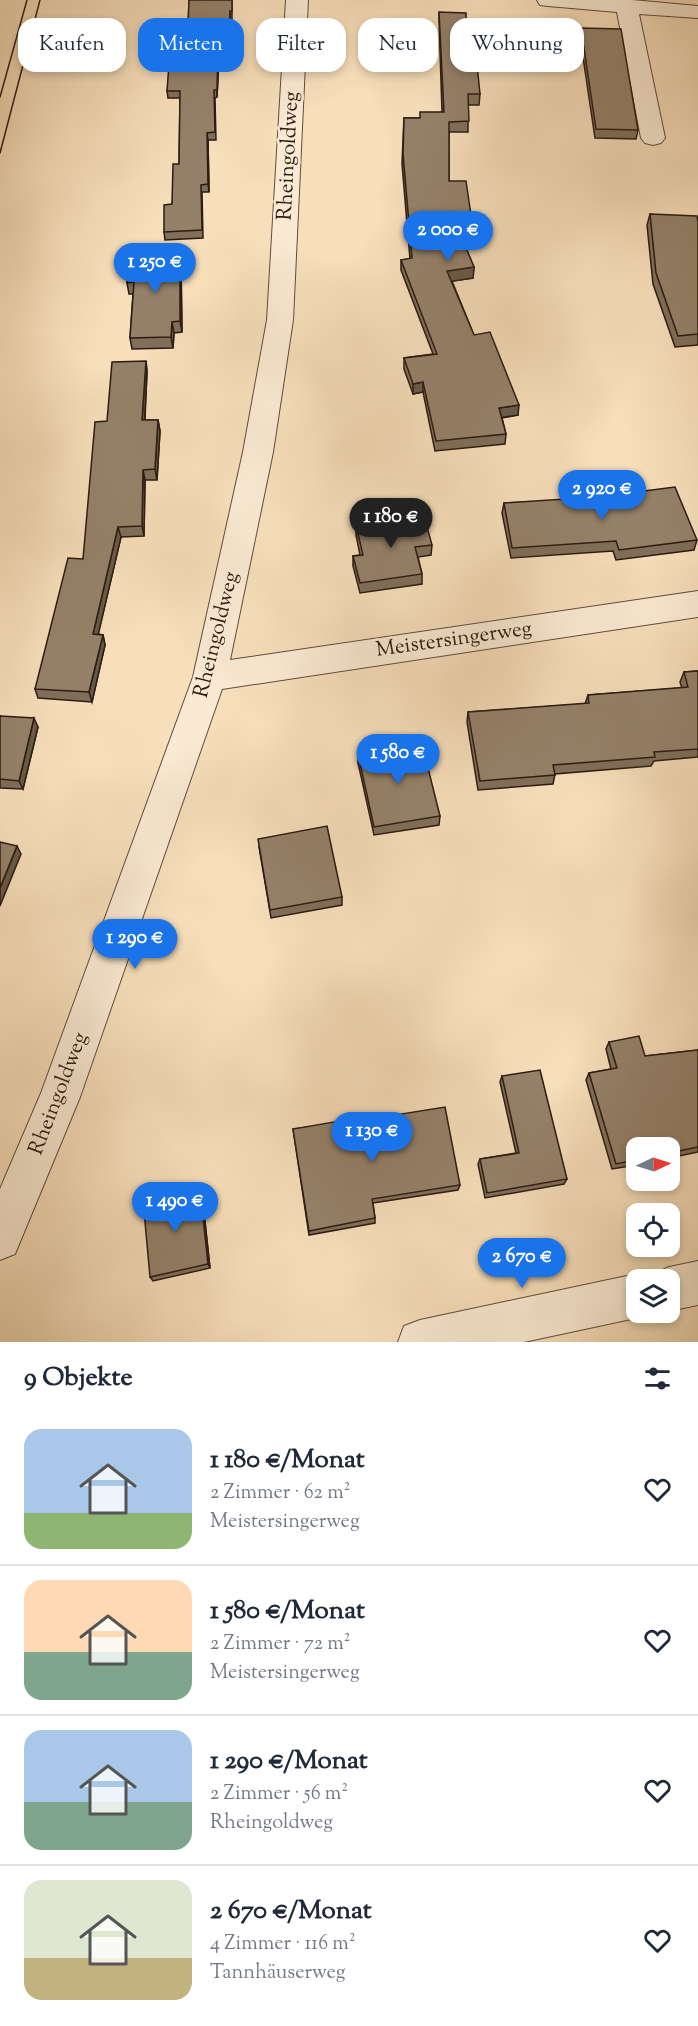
<!DOCTYPE html>
<html lang="de">
<head>
<meta charset="utf-8">
<style>
	body { margin:0; font-family:"Sorts Mill Goudy",serif; background:#f2f2f3; color:#1f2937; height:100vh; display:flex; flex-direction:column; font-size:22px; white-space:nowrap }
	* { box-sizing:border-box; margin:0 }
	p { font-size:20px; color:#747a83 }
	.icon { flex:none; width:33px; height:33px; fill:none; stroke:currentColor; stroke-width:2; stroke-linecap:round; stroke-linejoin:round }
	.map { position:relative; height:1342px; overflow:hidden }
	.sheet { display:flex; flex-direction:column; background:#fff; flex:1 }
	.sheet>* { flex:none }
	.banner { position:absolute; left:18px; top:18px; width:663px; height:54px; display:flex; gap:12px }
	.needle { width:39px; rotate:86deg }
	.fabs { position:absolute; left:626px; top:1137px; display:grid; gap:12px }
	.fabs a { display:grid; place-items:center; width:54px; height:54px; border-radius:12px; background:#fff; box-shadow:0 3px 9px #0003; font-size:30px }
	.price { position:absolute; translate:-50% -51px; padding:0 14px; border-radius:21px; background:#1a73e8; color:#fff; font-size:20px; line-height:39px; filter:drop-shadow(0 2px 3px #0008) }
	.price::after { content:''; position:absolute; left:50%; top:36px; width:18px; height:14px; margin-left:-9px; background:inherit; clip-path:polygon(0 0,100% 0,50% 100%) }
	.price.on { background:#222; color:#fff }
	ul { padding:0; list-style:none }
	li { display:flex; align-items:center; gap:18px; height:150px; padding:0 24px }
	li+li { border-top:2px solid #e0e1e3 }
	li span { display:grid; place-items:center; flex:none; width:168px; height:120px; border-radius:18px; color:#555 }
	li>.icon { margin-inline-start:auto }
	span .icon { width:72px; height:72px; fill:#fffc; stroke-width:1 }
	li b { font-size:26px }
	h2 { display:flex; justify-content:space-between; align-items:center; height:72px; padding:0 24px; font-size:26px }
	.chip { padding:0 21px; border-radius:18px; background:#fff; box-shadow:0 3px 9px #0003; font-size:21px; line-height:54px }
	.chip.on { background:#1a73e8; color:#fff }
	.map>svg:first-child { display:block }
	.lines { fill:none; stroke-linecap:round; stroke-linejoin:round }
	.minor-casing { stroke:#5e4c3c; stroke-width:2 }
	.minor { fill:#faead3; fill-rule:evenodd }
	.tram { stroke:#2b1b12; stroke-width:1.5 }
	.wall { fill:#806f5b; stroke:#2b1b12; stroke-width:1.5 }
	.shaded-wall { fill:#685a4a; stroke:#2b1b12; stroke-width:1.5 }
	.building { fill:#95816a; stroke:#2b1b12; stroke-width:1.5 }
	.labels { text-anchor:middle; dominant-baseline:central; stroke-width:5; stroke-linejoin:round; paint-order:stroke }
	.street-label { font-size:21px; fill:#2b1b12; stroke:#faead3 }
</style>
</head>
<body>
<div class="map">
<svg width="698" height="1342" viewBox="0 0 698 1342">
	<rect width="100%" height="100%" fill="#f7dfbb"/>
	<filter id="stains"><feTurbulence type="fractalNoise" baseFrequency=".00333" numOctaves="4"/><feColorMatrix values="0 0 0 0 .2 0 0 0 0 .09 0 0 0 0 .02 0 0 0 .5 -.17"/></filter>
	<radialGradient id="worn" r=".72"><stop offset=".6" stop-color="#630" stop-opacity="0"/><stop offset="1" stop-color="#630" stop-opacity=".3"/></radialGradient>
	<g class="lines">
		<defs>
			<path id="minor" d="M286 0H308L293 320 273 452 230 660 698 591V617L222 689 80 1097 15 1254 0 1260V1189L41 1093 193 677 243 452 267 320Z
				M537 0H632L698 6V18L639 14 665 138 661 143 653 145 645 143 641 138 617 12 548 6 540 5Z
				M698 1261V1305L669 1311V1280H651L654 1274 669 1267Z
				M636 1274 649 1280H636V1312H649L636 1318 524 1342H398L404 1326 420 1320Z"/>
		</defs>
		<use href="#minor" class="minor-casing"/>
		<use href="#minor" class="minor"/>
		<path class="tram" d="M0 97 27 0
			M0 153 40 0"/>
	</g>
	<path class="wall" d="M189 0H232V19H230L229 58H219L217 97 215 98 216 140H208L209 192H202L203 238 165 240 164 232 172 204 179 164 180 98H168L167 91 182 64 188 28Z
		M439 12 467 64 480 94 479 105H468V132H449V181L471 215 470 225H456L474 267 473 278 452 281 474 335 518 415 502 418 506 434 505 444 435 451 423 392 413 394 404 369V358L433 354 401 270V260L410 259 402 164 404 118H420L442 112 439 22Z
		M581 28 638 130 636 139 595 138 580 37Z
		M650 214 698 223V345L675 347 653 284 647 225Z
		M181 264 182 332 174 333 173 348 132 349 130 338 133 294H129L127 283Z
		M146 361 147 372 145 420H158L160 431 157 480H145L144 536 121 537 98 634 103 635 105 645 92 702 38 698 35 689 83 559Z
		M565 501 697 540 694 550 616 560 613 551 511 558 502 513 504 503Z
		M356 525 432 545 431 555 418 557 422 574V584L360 593 353 566V556L360 555 356 535Z
		M698 671V757L654 761 651 766 555 774 553 784 478 790 467 722 468 712 585 704 588 695 682 688 680 682 684 672Z
		M0 716 38 727 23 789 0 788Z
		M358 754 440 816 439 825 374 835 358 763Z
		M259 847 342 897V905L271 918Z
		M609 1042 645 1056 698 1050V1152L669 1158V1148H636V1165L612 1169 586 1080 589 1073 611 1069 606 1049Z
		M502 1076 567 1179 564 1184 485 1198 478 1164 480 1159 516 1153 500 1082Z
		M358 1121 460 1185 458 1190 373 1203 375 1218V1223L309 1235 293 1129Z
		M202 1194 210 1268 153 1281 150 1277Z"/>
	<path class="shaded-wall" d="M230 11V19L229 58 228 51Z
		M218 51 219 58 217 97V90Z
		M207 133 208 140 209 192 208 184Z
		M180 253 181 264 182 332 180 321Z
		M474 267 473 278 447 282V271Z
		M172 322 174 333 173 348 171 337Z
		M146 361 147 372 144 431 142 420Z
		M423 382V392L413 394V384Z
		M519 405 518 415 498 418 499 408Z
		M158 420 160 431 157 480 155 469Z
		M143 470 145 480 144 536 142 526Z
		M118 527 121 537 96 644 93 634Z
		M103 635 105 645 92 702 89 692Z
		M34 718 38 727 23 789 19 781Z
		M17 846 21 854 0 906V888Z
		M200 1189 202 1194 210 1268 208 1264Z"/>
	<path class="building" d="M189 0H232V11H230L228 51H218L217 90H214L215 132 207 133 208 184 201 185 202 230 164 232V205L172 204 173 164H179L180 91H167L169 64H182L185 28H188Z
		M439 12 466 13 467 64H477L480 94H468L469 121 449 122V181H466L471 215H452L474 267 447 271 474 335 490 332 519 405 499 408 506 434 436 441 423 382 413 384 404 358 437 354 401 260 412 258 403 154 404 118H420V112H444Z
		M581 28 621 29 638 130 596 129Z
		M650 214 697 216 698 223V334L678 336 656 273Z
		M180 253V321L172 322 171 337 130 338 134 282 127 283V256Z
		M146 361 142 420H158L155 469 143 470 142 526 118 527 93 634 103 635 89 692 35 689 68 558 83 559 95 422 107 421 112 362Z
		M675 487 697 540 619 550 616 541 512 548 504 503 565 499V501Z
		M424 516 432 545 415 547 422 574 360 583 353 556 363 555 356 525Z
		M698 671V749L654 752 655 757 553 765 555 775 480 781 468 712 589 703 588 695 688 687 684 672Z
		M0 716 34 718 19 781 0 779Z
		M422 744 440 816 374 827 358 754Z
		M327 826 342 897 270 910 258 839Z
		M0 842 17 846 0 888Z
		M639 1036 645 1056 698 1050V1147L669 1153V1148H636V1160L616 1164 589 1073 617 1068 609 1042Z
		M540 1070 567 1179 487 1193 480 1159 519 1153 502 1076Z
		M445 1107 460 1185 372 1199 375 1218 309 1231 293 1129 357 1118 358 1121Z
		M200 1189 208 1264 150 1277 143 1200Z"/>
	<g class="labels">
		<g class="street-label">
			<text transform="translate(289 156) rotate(-87)">Rheingoldweg</text>
			<text transform="translate(217 635) rotate(-76)">Rheingoldweg</text>
			<text transform="translate(454 640) rotate(-8)">Meistersingerweg</text>
			<text transform="translate(59 1094) rotate(-69)">Rheingoldweg</text>
		</g>
	</g>
	<rect width="100%" height="100%" filter="url(#stains)"/>
	<rect width="100%" height="100%" fill="url(#worn)"/>
</svg>
<div class="fabs">
<a><svg class="needle" viewBox="-14 -14 28 28"><path d="M0-13l5 13h-10z" fill="#e53935"/><path d="M0 13l5-13h-10z" fill="#747a83"/></svg></a>
<a><svg class="icon" aria-label="locate" viewBox="0 0 24 24"><circle cx="12" cy="12" r="6"/><path d="M12 2v4M12 18v4M2 12h4M18 12h4"/></svg></a>
<a><svg class="icon" aria-label="layers" viewBox="0 0 24 24"><path d="M12 4l9 5-9 5-9-5zM3 14l9 5 9-5"/></svg></a>
</div>
<b class="price" style="left:448px;top:262px">2 000 €</b>
<b class="price" style="left:155px;top:294px">1 250 €</b>
<b class="price" style="left:602px;top:521px">2 920 €</b>
<b class="price on" style="left:391px;top:549px">1 180 €</b>
<b class="price" style="left:398px;top:785px">1 580 €</b>
<b class="price" style="left:135px;top:970px">1 290 €</b>
<b class="price" style="left:372px;top:1163px">1 130 €</b>
<b class="price" style="left:175px;top:1233px">1 490 €</b>
<b class="price" style="left:522px;top:1289px">2 670 €</b>
<div class="banner">
<a class="chip">Kaufen</a>
<a class="chip on">Mieten</a>
<a class="chip">Filter</a>
<a class="chip">Neu</a>
<a class="chip">Wohnung</a>
</div>
</div>
<section class="sheet">
<h2>9 Objekte<svg class="icon" aria-label="filters" viewBox="0 0 24 24"><path d="M4 7h16M4 17h16"/><circle cx="9" cy="7" r="2"/><circle cx="15" cy="17" r="2"/></svg></h2>
<ul>
<li><span style="background:linear-gradient(#a9c7e8 70%,#8fb573 0)"><svg class="icon" aria-label="home" viewBox="0 0 24 24"><path d="M3 11l9-7 9 7M6 9v11h12V9"/></svg></span><div><b>1 180 €/Monat</b><p>2 Zimmer · 62 m²</p><p>Meistersingerweg</p></div><svg class="icon" aria-label="heart" viewBox="0 0 24 24"><path d="M12 20l-8-8c-3-5 5-10 8-4 3-6 11-1 8 4z"/></svg></li>
<li><span style="background:linear-gradient(#ffd9b3 60%,#7fa58c 0)"><svg class="icon" aria-label="home" viewBox="0 0 24 24"><path d="M3 11l9-7 9 7M6 9v11h12V9"/></svg></span><div><b>1 580 €/Monat</b><p>2 Zimmer · 72 m²</p><p>Meistersingerweg</p></div><svg class="icon" aria-label="heart" viewBox="0 0 24 24"><path d="M12 20l-8-8c-3-5 5-10 8-4 3-6 11-1 8 4z"/></svg></li>
<li><span style="background:linear-gradient(#a9c7e8 60%,#7fa58c 0)"><svg class="icon" aria-label="home" viewBox="0 0 24 24"><path d="M3 11l9-7 9 7M6 9v11h12V9"/></svg></span><div><b>1 290 €/Monat</b><p>2 Zimmer · 56 m²</p><p>Rheingoldweg</p></div><svg class="icon" aria-label="heart" viewBox="0 0 24 24"><path d="M12 20l-8-8c-3-5 5-10 8-4 3-6 11-1 8 4z"/></svg></li>
<li><span style="background:linear-gradient(#dfe7d0 65%,#c2b280 0)"><svg class="icon" aria-label="home" viewBox="0 0 24 24"><path d="M3 11l9-7 9 7M6 9v11h12V9"/></svg></span><div><b>2 670 €/Monat</b><p>4 Zimmer · 116 m²</p><p>Tannhäuserweg</p></div><svg class="icon" aria-label="heart" viewBox="0 0 24 24"><path d="M12 20l-8-8c-3-5 5-10 8-4 3-6 11-1 8 4z"/></svg></li>
</ul>
</section>
</body>
</html>
